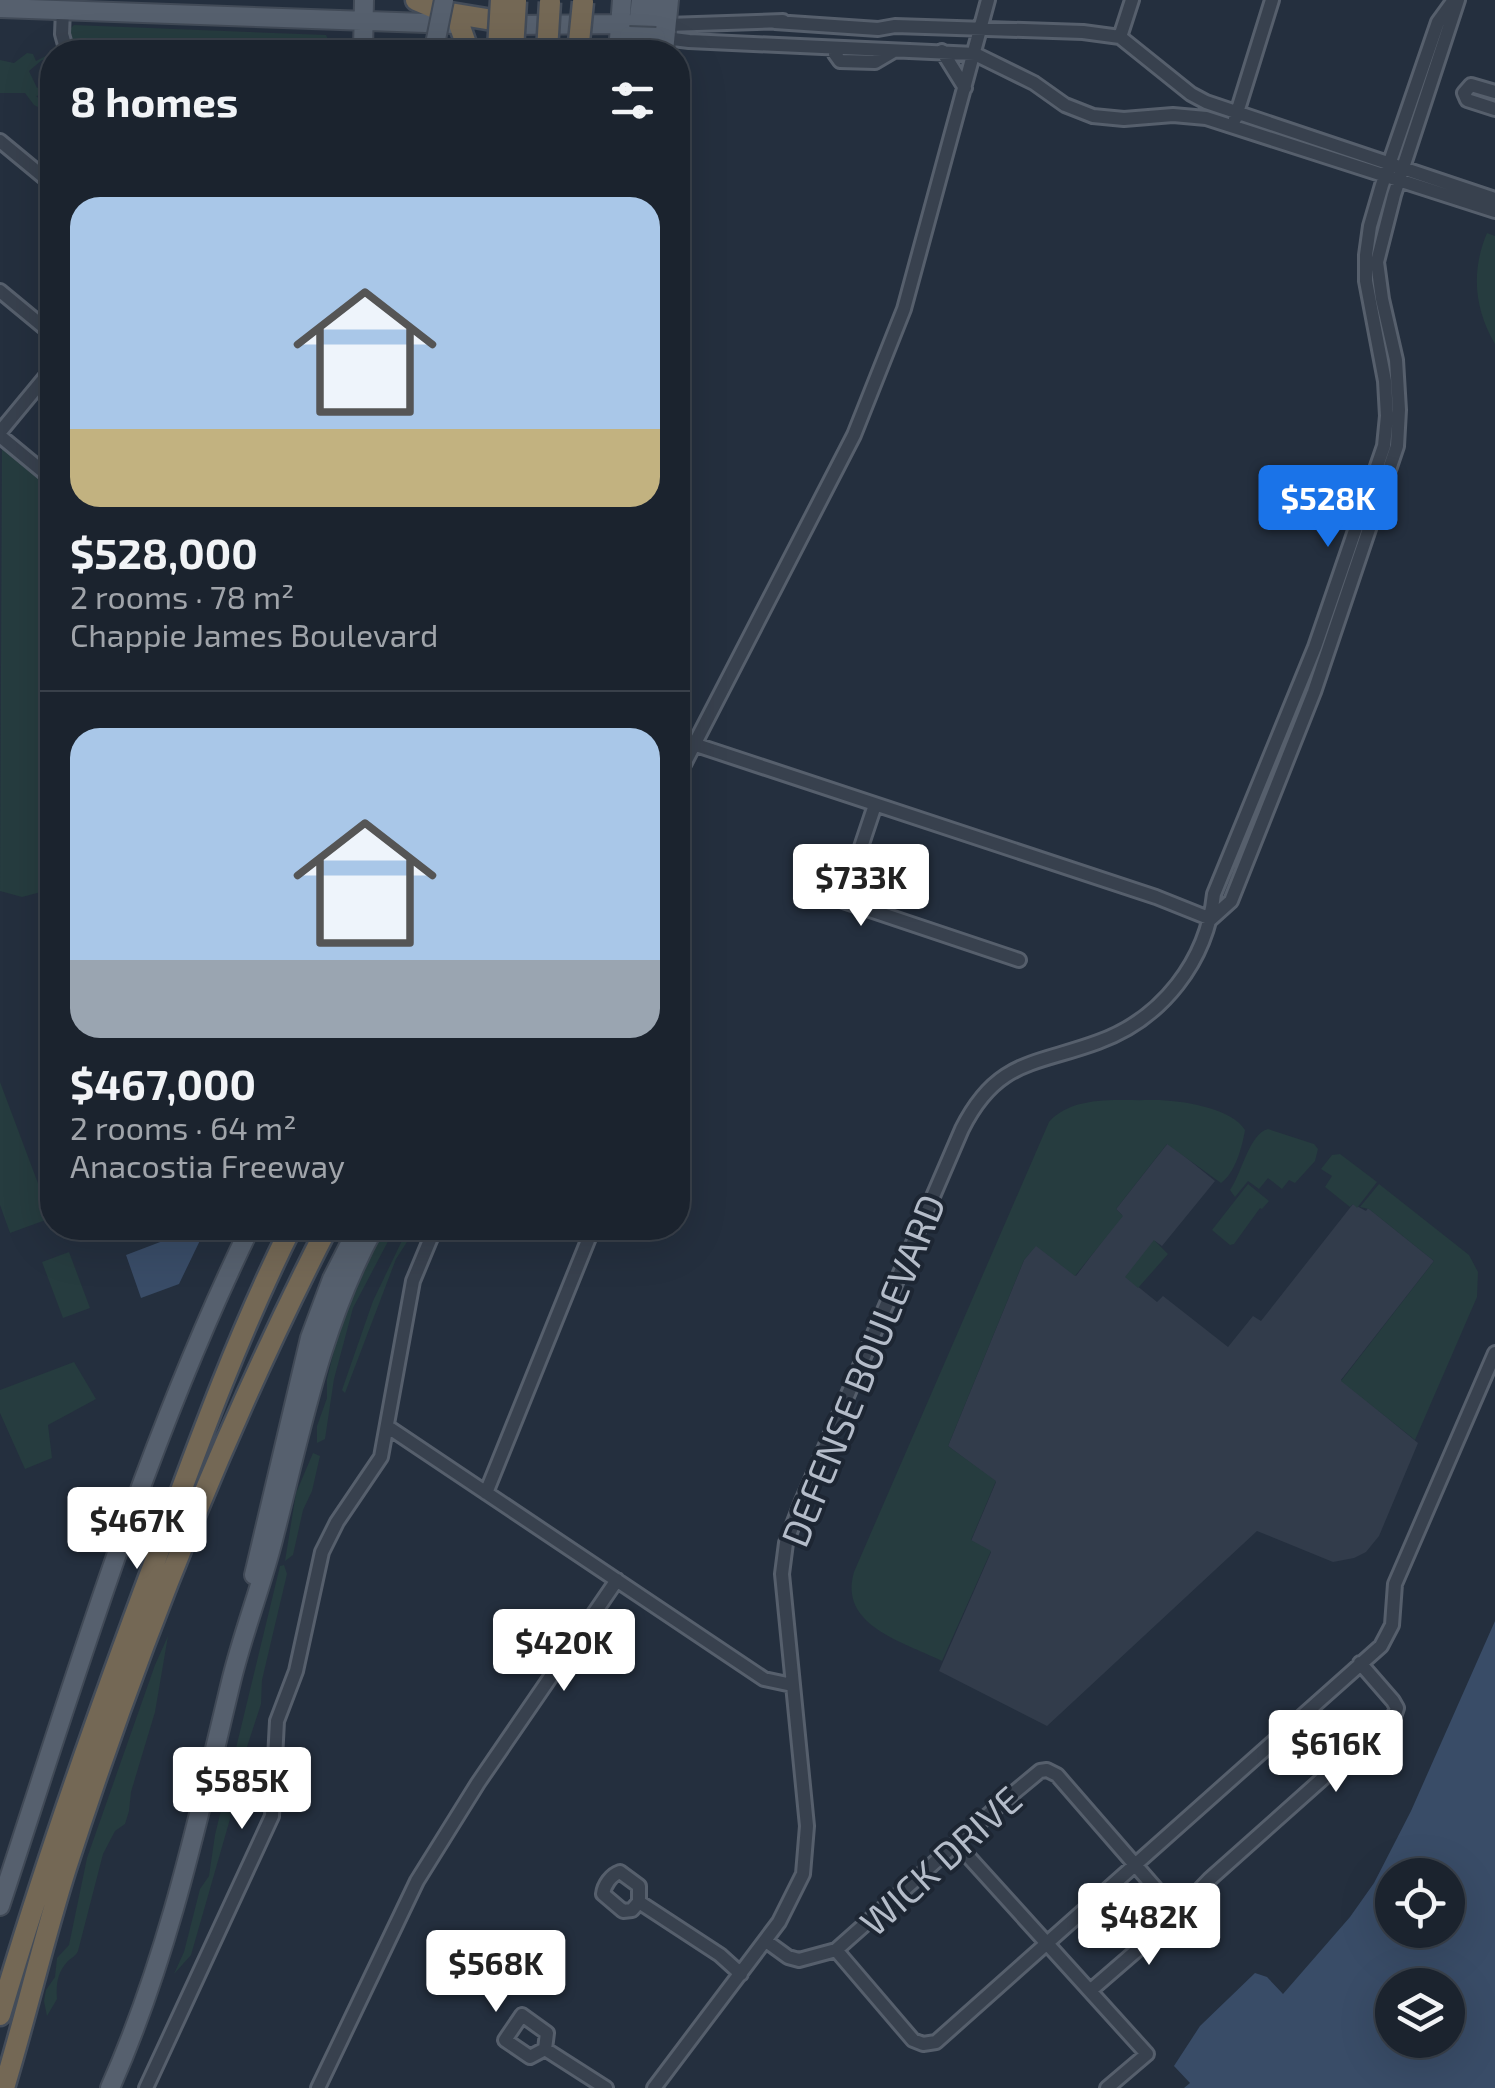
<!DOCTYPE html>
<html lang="en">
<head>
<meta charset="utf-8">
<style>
	body { margin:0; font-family:"Exo 2",sans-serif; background:#242b36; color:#f1f3f6; height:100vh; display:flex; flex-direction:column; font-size:38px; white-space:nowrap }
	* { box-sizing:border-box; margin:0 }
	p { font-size:32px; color:#a0a4aa }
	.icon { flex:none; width:55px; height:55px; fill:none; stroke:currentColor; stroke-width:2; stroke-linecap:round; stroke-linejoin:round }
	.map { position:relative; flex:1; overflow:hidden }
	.sheet { position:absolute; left:40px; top:40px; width:650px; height:1200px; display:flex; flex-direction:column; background:#1b232e; border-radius:40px; box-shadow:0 10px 40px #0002,0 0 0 2px #39404a }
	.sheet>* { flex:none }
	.buttons { position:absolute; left:1375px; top:1858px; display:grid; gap:20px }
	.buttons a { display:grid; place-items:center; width:90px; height:90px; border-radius:50%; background:#1b232e; box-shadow:0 10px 40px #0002,0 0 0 2px #39404a; font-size:50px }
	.price { position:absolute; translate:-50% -85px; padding:0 22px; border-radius:10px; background:#fff; color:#222; font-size:32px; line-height:65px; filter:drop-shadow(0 2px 5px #0008) }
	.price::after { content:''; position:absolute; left:50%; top:60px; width:30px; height:22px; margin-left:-15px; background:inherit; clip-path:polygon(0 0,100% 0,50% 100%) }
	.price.on { background:#1a73e8; color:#fff }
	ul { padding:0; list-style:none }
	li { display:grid; align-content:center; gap:20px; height:530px; padding:0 30px }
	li+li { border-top:2px solid #39404a }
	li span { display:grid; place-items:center; height:310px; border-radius:30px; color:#555 }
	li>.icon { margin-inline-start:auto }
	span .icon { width:180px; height:180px; fill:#fffc; stroke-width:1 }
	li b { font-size:42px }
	h2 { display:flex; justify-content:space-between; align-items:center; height:120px; padding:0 30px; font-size:42px }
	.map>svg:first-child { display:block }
	.airport { fill:#323c4b }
	.green { fill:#263c3f }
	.water { fill:#394c67; fill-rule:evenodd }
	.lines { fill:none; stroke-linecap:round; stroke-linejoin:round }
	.minor-casing { stroke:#565f6c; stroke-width:18 }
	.major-casing { stroke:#414a57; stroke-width:22 }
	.highway-casing { stroke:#434c59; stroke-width:25 }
	.minor { stroke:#38414e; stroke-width:12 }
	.major { stroke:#56606e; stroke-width:18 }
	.highway { stroke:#746855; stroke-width:20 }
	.major-bridge-casing { stroke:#414a57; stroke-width:22; stroke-linecap:butt }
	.highway-bridge-casing { stroke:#434c59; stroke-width:25; stroke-linecap:butt }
	.major-bridge { stroke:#56606e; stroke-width:18 }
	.highway-bridge { stroke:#746855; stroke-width:20 }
	.labels { text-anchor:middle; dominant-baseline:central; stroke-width:8; stroke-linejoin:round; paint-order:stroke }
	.street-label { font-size:38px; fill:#b4bcc9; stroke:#1d2633 }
</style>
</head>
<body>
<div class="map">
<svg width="1495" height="2088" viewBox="0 0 1495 2088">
	<rect width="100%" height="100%" fill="#242f3e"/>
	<path class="airport" d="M1168 1143 1215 1181 1162 1246 1155 1241 1126 1277 1157 1302 1163 1296 1228 1347 1253 1316 1261 1321 1353 1204 1366 1211 1368 1208 1434 1261 1341 1380 1418 1443 1379 1536 1366 1552 1354 1558 1333 1562 1257 1531 1047 1726 939 1671 991 1552 971 1541 996 1482 948 1446 1024 1260 1036 1245 1076 1276 1122 1215 1116 1209Z"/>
	<path class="green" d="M74 25 326 35 334 52H74L66 33Z
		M27 53 33 54 36 61 52 53V59L42 60 29 71 37 88 52 80 46 93 36 96 49 107 46 111 34 105 25 93H0V60L14 63Z
		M1487 233 1495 236V344C1474 308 1471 271 1487 233Z
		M2 441 52 487V889L22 897 0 891Z
		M0 1082 51 1218 10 1233 0 1205Z
		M1150 1100C1175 1099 1232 1107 1245 1130 1242 1148 1235 1173 1221 1183L1167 1144 1116 1209 1123 1216 1075 1276 1036 1246 1024 1260 948 1446 996 1481 971 1540 991 1551 942 1661C904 1642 838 1626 854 1572L1049 1122C1073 1095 1117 1101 1150 1100Z
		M1268 1129 1314 1144 1318 1149 1315 1161 1295 1183 1289 1180 1282 1189 1268 1178 1259 1189 1248 1181 1235 1197 1230 1190C1242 1173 1249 1134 1268 1129Z
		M1340 1154 1377 1182 1357 1208 1353 1204 1350 1207 1325 1187 1332 1176 1321 1169 1332 1155Z
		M1248 1184 1269 1201 1262 1209 1260 1208 1234 1244 1230 1245 1212 1230Z
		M1379 1184 1469 1255 1478 1272 1477 1297 1415 1440 1341 1381 1434 1261 1369 1209 1360 1207Z
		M383 1228H395L353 1308 334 1379 325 1439 317 1443V1426L327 1398V1379L339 1330Z
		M408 1228H416L396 1259 345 1393 342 1390 373 1301Z
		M1154 1240 1168 1254 1138 1288 1125 1277Z
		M69 1252 90 1308 63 1318 42 1262Z
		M74 1362 96 1399 48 1425 52 1458 25 1469 0 1413V1390Z
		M313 1453 320 1456 312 1491 303 1510 293 1555 285 1561 296 1493Z
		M284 1565 287 1574 262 1680 261 1704 231 1796 230 1819 191 1955 174 1974 184 1952 200 1889 209 1876 215 1835 280 1566Z
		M168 1636 155 1712 131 1792 129 1811 125 1824 115 1831 103 1854 78 1951C76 1956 71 1958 67 1962 57 1973 56 1986 57 1999L47 2016 44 2001 46 1990 55 1977 57 1958 69 1945 87 1858 155 1665Z"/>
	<path class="water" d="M174 1228H206L179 1284 141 1298 126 1255 176 1236Z
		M1495 1621V2088H1184L1190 2083 1174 2066 1200 2026 1255 1973 1267 1977 1283 1994 1350 1917 1374 1883 1411 1811ZM1392 1875H1448V1930H1392ZM1392 1985H1448V2040H1392Z"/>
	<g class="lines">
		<defs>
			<path id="minor" d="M63 10 62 34 67 52
				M775 22 878 29 895 26 1083 32 1120 37 1191 94 1206 102 1495 199
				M667 25 783 21
				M1120 37 1132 0
				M665 38 689 41 975 54 1034 83 1065 105 1093 116 1124 119 1173 115 1206 118 1495 211
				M942 51 965 88
				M835 54 840 61 875 62 892 52
				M1495 92 1471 85 1464 93 1467 100 1495 109
				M1235 119 1272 0
				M0 141 52 184
				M0 291 52 334
				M0 432 52 369
				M0 436 52 479
				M678 739 1156 897 1211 919
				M678 776 854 435 904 309 988 0
				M875 805 843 901 1019 960
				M1211 919 1231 901 1314 692 1397 446 1399 410 1396 360 1382 299 1377 262 1394 195 1458 0
				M388 1427 764 1679 792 1685
				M486 1493 593 1228
				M957 1844 1147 2054 1107 2088
				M639 1902 632 1910 623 1911 603 1894C604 1885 611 1875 620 1872L639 1886V1902L720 1955 741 1974
				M766 1941 788 1957 799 1960 836 1950 1005 1800 1040 1771 1047 1770 1057 1775 1177 1913
				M836 1950 913 2040 923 2044 936 2042 1381 1646 1392 1625 1395 1584 1495 1353
				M1091 1990 1165 1926 1210 1879 1395 1714 1397 1708 1393 1701 1360 1663
				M522 2015 547 2033 545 2049 530 2057 505 2040Z
				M545 2049 606 2088
				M146 2088 272 1816 277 1721 296 1671 322 1552 337 1522 381 1457 413 1281 435 1228
				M318 2088 417 1881 478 1783 617 1580
				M654 2088 779 1922 803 1874 807 1826 782 1574 786 1543 802 1501 962 1129C997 1059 1036 1065 1098 1042 1162 1019 1207 961 1214 894L1315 647 1384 446 1387 416 1385 381 1366 281V255L1370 226 1382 185 1438 22 1454 0"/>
			<path id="major" d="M0 8 454 24
				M505 25 631 24
				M363 52 364 0
				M618 52 622 0
				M635 52 641 0
				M647 52 653 0
				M664 52 669 0
				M254 1575 310 1338 332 1279 358 1228
				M0 1906C75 1678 145 1444 250 1228
				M110 2088C168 1958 198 1819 231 1682 243 1632 262 1585 274 1536 301 1431 321 1324 374 1228"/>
			<path id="highway" d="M416 0 444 12 517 24
				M459 24 469 52
				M0 2015C45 1862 98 1713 154 1564 196 1450 237 1336 291 1228
				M4 2088C26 2015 43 1941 66 1868 137 1649 222 1433 327 1228"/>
		</defs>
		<use href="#minor" class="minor-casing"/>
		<use href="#major" class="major-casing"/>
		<use href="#highway" class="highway-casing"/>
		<use href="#minor" class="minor"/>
		<use href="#major" class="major"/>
		<use href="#highway" class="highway"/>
		<defs>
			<path id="major-bridge" d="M629 36 656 37
				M434 49 444 0"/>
			<path id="highway-bridge" d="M498 49 501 0
				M513 50 516 1
				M547 51 550 2
				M578 52 583 2"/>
		</defs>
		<use href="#major-bridge" class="major-bridge-casing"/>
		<use href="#highway-bridge" class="highway-bridge-casing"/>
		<use href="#major-bridge" class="major-bridge"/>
		<use href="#highway-bridge" class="highway-bridge"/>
	</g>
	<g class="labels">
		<g class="street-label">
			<text transform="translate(862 1370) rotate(-68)">DEFENSE BOULEVARD</text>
			<text transform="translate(940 1860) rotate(-42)">WICK DRIVE</text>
		</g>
	</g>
</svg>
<div class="buttons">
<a><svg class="icon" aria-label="locate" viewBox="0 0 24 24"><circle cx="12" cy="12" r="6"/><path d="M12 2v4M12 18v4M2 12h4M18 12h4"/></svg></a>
<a><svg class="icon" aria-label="layers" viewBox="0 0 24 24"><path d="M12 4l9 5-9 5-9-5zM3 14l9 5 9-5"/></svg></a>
</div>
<b class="price on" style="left:1328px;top:550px">$528K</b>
<b class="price" style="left:861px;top:929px">$733K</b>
<b class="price" style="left:137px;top:1572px">$467K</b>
<b class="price" style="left:564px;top:1694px">$420K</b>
<b class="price" style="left:1336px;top:1795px">$616K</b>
<b class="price" style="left:242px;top:1832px">$585K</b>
<b class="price" style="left:1149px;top:1968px">$482K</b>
<b class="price" style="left:496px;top:2015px">$568K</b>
<section class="sheet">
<h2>8 homes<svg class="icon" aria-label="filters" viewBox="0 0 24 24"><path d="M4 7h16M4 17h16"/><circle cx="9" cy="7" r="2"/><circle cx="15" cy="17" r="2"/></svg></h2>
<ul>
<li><span style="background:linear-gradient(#a9c7e8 75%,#c2b280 0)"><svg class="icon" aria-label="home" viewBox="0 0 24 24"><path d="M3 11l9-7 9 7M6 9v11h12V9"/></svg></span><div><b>$528,000</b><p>2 rooms · 78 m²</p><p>Chappie James Boulevard</p></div></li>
<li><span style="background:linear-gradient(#a9c7e8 75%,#9aa5b1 0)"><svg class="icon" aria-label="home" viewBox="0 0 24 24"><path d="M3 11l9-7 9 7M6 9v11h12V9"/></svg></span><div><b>$467,000</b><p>2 rooms · 64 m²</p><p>Anacostia Freeway</p></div></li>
</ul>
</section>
</div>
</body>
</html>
